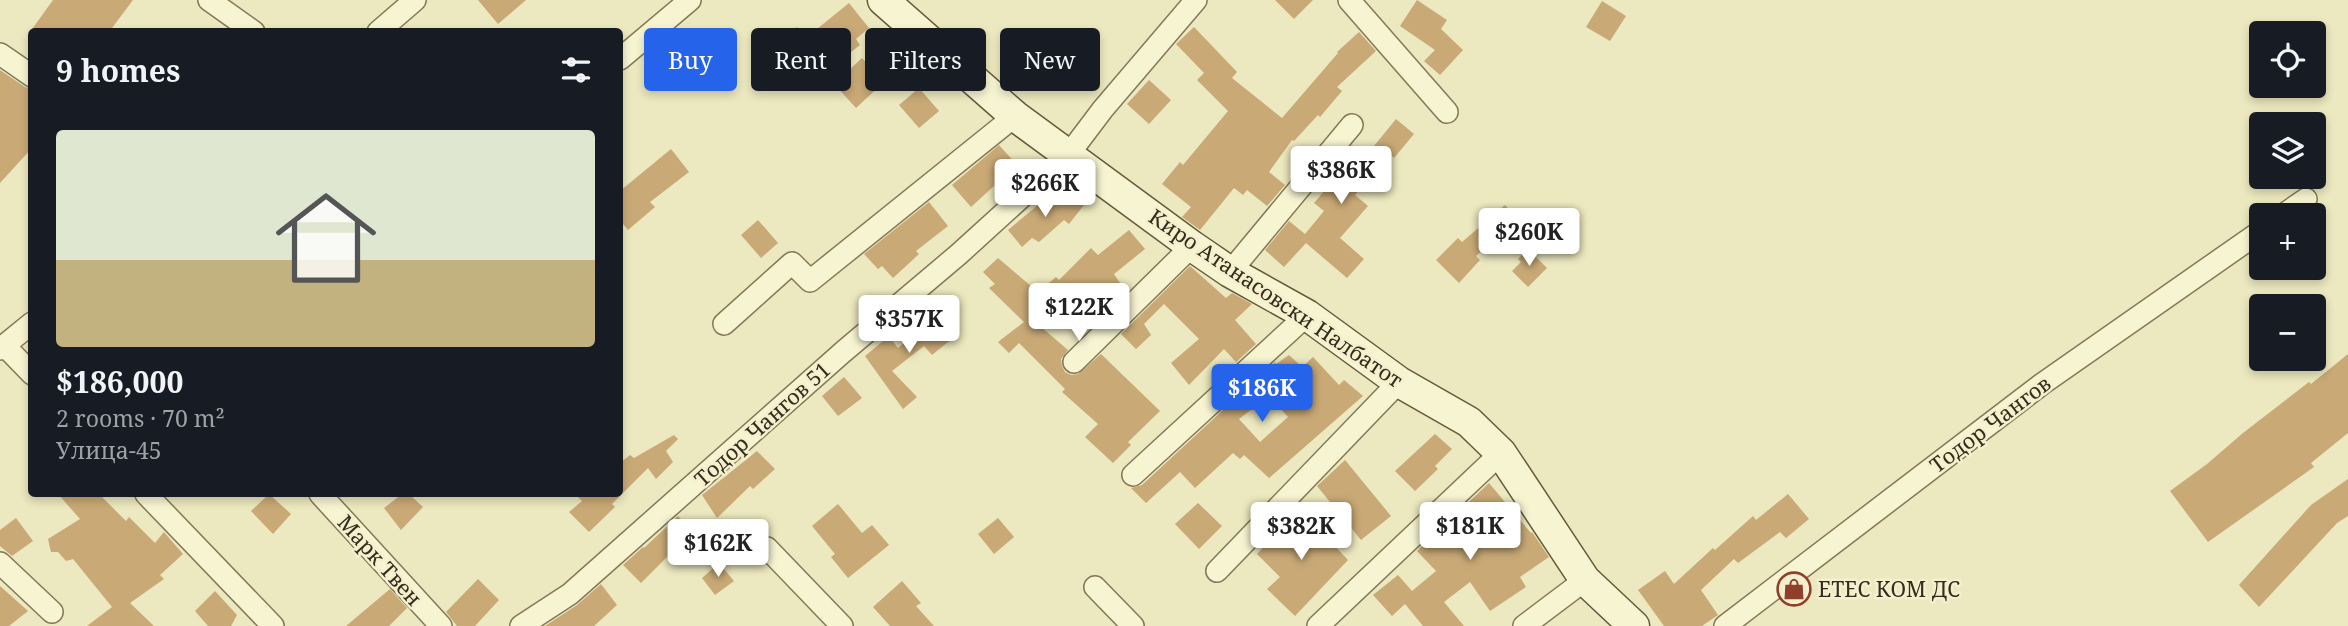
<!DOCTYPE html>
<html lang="en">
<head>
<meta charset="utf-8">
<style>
	body { margin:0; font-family:"Noto Serif",serif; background:#20242c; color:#f1f3f6; height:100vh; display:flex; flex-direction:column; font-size:26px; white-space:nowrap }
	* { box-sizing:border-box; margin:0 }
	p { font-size:23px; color:#9ea1a6 }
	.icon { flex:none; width:38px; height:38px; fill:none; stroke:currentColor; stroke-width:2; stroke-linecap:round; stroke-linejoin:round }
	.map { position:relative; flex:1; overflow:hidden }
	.drawer { position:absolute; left:28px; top:28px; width:595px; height:469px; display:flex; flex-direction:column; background:#171b24; border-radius:7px; box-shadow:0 4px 10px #0003 }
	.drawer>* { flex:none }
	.top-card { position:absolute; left:644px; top:28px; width:665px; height:63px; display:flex; gap:14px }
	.tools { position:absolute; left:2249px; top:21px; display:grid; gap:14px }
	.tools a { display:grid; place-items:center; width:77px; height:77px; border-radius:7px; background:#171b24; box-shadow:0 4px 10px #0003; font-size:35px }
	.price { position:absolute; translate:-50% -60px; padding:0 16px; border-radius:7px; background:#fff; color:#222; font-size:23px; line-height:46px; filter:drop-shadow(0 2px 4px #0008) }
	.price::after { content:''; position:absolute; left:50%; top:42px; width:21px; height:16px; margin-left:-10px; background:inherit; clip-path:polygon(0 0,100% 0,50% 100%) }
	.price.on { background:#2563eb; color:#fff }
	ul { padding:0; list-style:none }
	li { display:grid; align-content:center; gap:14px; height:371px; padding:0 28px }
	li+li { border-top:2px solid #363941 }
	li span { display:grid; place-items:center; height:217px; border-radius:7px; color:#555 }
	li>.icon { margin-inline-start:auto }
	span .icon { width:126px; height:126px; fill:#fffc; stroke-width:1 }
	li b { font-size:30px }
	h2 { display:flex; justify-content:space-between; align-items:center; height:84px; padding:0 28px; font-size:30px }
	.tag { padding:0 24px; border-radius:7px; background:#171b24; box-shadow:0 4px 10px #0003; font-size:24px; line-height:63px }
	.tag.on { background:#2563eb; color:#fff }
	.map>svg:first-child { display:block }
	.building { fill:#c9a976; fill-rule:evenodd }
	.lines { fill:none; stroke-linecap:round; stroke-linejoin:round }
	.street-casing { stroke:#847858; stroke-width:24 }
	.secondary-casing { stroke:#65593c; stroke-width:33 }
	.street { stroke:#f7f4d2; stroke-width:21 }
	.secondary { stroke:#f7f4d2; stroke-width:30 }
	.labels { text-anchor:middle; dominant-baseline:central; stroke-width:5; stroke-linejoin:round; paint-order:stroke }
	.street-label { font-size:21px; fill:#342c1c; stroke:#f4f0ce }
	.poi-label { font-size:21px; fill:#342c1c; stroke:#f4f0ce; text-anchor:start }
</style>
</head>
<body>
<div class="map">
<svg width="2348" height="626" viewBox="0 0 2348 626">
	<rect width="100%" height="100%" fill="#ece8bf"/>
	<path class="building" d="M53 0H133L109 32H30Z
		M478 0H526L498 24Z
		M1275 0H1313L1294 19Z
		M1417 0 1447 20 1441 29 1463 50 1440 75 1424 61 1435 50 1400 26Z
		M1602 1 1626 16 1610 41 1586 27Z
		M849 3 869 28 856 39 860 45 846 56 833 40 789 76 768 50 797 27 806 38Z
		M1194 27 1237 72 1232 78 1282 118 1338 53 1337 52 1359 32 1376 51 1337 87 1342 91 1320 117 1318 115 1294 141 1292 140 1269 172 1285 185 1267 206 1247 190 1243 195 1234 188 1200 230 1182 217 1191 207 1162 184 1180 162 1183 165 1228 111 1197 80 1204 73 1176 44Z
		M862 58 884 82 856 108 834 84Z
		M0 70 25 87 32 89V148L0 183Z
		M1149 80 1171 100 1149 124 1127 104Z
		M919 88 939 111 919 128 899 105Z
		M1396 119 1414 134 1394 158 1391 155 1355 195 1368 206 1340 238 1364 259 1347 278 1306 243 1284 267 1265 250 1289 221 1305 234 1324 211 1314 203 1344 168 1338 163 1352 145 1365 157Z
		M999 145 1017 165 971 207 952 185Z
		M671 149 689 172 650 202 655 207 628 230 620 220V191Z
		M1056 193 1067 202 1072 195 1084 205 1069 224 1064 220 1039 242 1032 238 1022 247 1008 230 1038 205 1042 210Z
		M929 202 948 226 916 251 919 254 893 278 882 266 878 269 864 254Z
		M1505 205 1518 219 1476 256 1480 260 1459 283 1436 260 1458 238 1462 242Z
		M758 220 778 243 761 258 741 235Z
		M1129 230 1145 249 1114 274 1120 283 1094 307 1079 291 1055 309 1058 311 1040 326 1068 350 1061 359 1062 366 1065 372 1071 375 1078 374 1101 354 1160 411 1128 442 1131 445 1113 463 1085 437 1098 424 1062 392 1065 389 1019 343 1009 353 998 342 1024 322 989 288 995 284 983 272 998 258 1038 292 1056 277 1059 280 1091 248 1098 255Z
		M1528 249 1547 268 1528 287 1512 271 1521 262 1518 259Z
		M1190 266 1226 298 1232 293 1252 304 1235 320 1256 344 1236 362 1224 349 1189 385 1171 363 1199 339 1164 304 1144 324 1151 335 1136 349 1121 334Z
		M942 312 958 334 932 355 924 346 892 371 917 397 903 409 865 356 889 336 898 348Z
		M2348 354V433L2311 463 2314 467 2208 542 2170 491 2207 464 2243 433 2309 382 2311 384Z
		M1289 355 1302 367 1313 357 1339 385 1344 380 1363 396 1269 478 1244 455 1240 459 1233 453 1195 488 1180 472 1146 503 1131 488 1142 485 1275 362 1276 364ZM1269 396 1288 417 1260 442 1239 419Z
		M844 377 862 398 838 416 822 396Z
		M1435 434 1452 449 1435 466 1438 469 1415 491 1395 471Z
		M674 435 678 439 666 451 673 462 656 479 648 468 612 504 615 507 589 532 569 512 582 501 575 494H620V463L630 455 634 458Z
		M757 451 775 469 753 489 750 486 717 518 702 495Z
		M1345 460 1391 516 1361 540 1317 486Z
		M2348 479V516L2337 523 2259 607 2239 585 2311 505Z
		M1489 483 1531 533 1532 532 1549 557 1520 577 1526 587 1490 611 1470 582 1444 602 1464 626H1423L1405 604 1392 616 1373 595 1398 575 1412 591 1436 571 1417 551Z
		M58 494H99L126 521 129 517 155 543 164 532 183 554 160 575 164 579 130 603 154 626H87L112 607 73 559 66 561 58 552H51L48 539 80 519Z
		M269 494 291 514 273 534 251 511Z
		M402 494H409L423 507 401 530 384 508Z
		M1788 494 1809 519 1786 538 1780 532 1738 563 1734 559 1701 590 1718 615 1702 626H1664L1638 590 1665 571 1674 584 1713 548 1715 550 1753 516 1756 520Z
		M1198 503 1222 526 1199 549 1175 524Z
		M838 504 862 533 872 525 889 545 848 578 831 557 835 554 812 526Z
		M1300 510 1348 560 1295 616 1267 589 1280 577 1257 554Z
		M678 516 696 537 677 556 672 552 641 583 623 565 643 547 644 548Z
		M16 518 33 541 12 556 0 546V530Z
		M998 518 1014 537 994 554 978 534Z
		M719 563 734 581 715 595 702 578Z
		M478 579 499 600 475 626H457L446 612Z
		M902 581 921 603 916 606 934 626H890L873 607Z
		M601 584 617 605 594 626H545L577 605Z
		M0 586 28 611 9 626H0Z
		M390 589 407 608 389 626H346Z
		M215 591 237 615 231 626H208L195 611Z"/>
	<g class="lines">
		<defs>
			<path id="street" d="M209 0 254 32
				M1349 0 1447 112
				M378 32 415 0
				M0 54 32 76
				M620 59 690 0
				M2283 215 2306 199
				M1230 272 1352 125
				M724 324 792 263 810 281 1015 116
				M4 345 32 374
				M0 349 32 323
				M1074 362 1192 246
				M1133 475 1307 315
				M146 494 273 626
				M320 494 441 626
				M767 548 842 626
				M0 563 52 612
				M1217 571 1399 382
				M1095 587 1133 626
				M521 626 570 594 843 352 959 254 1069 154 1103 109 1196 0
				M1318 626 1501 453
				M1524 626 1585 580
				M1725 626 2042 384 2261 231"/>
			<path id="secondary" d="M883 0 1015 116 1192 246 1230 272 1307 315 1399 382 1469 422 1501 453 1585 580 1634 626"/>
		</defs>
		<use href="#street" class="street-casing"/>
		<use href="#secondary" class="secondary-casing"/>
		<use href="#street" class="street"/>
		<use href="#secondary" class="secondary"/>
	</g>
	<defs>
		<symbol id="shop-ring" viewBox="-11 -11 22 22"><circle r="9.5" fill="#f4f0ce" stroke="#903f2b" stroke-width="1.5"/><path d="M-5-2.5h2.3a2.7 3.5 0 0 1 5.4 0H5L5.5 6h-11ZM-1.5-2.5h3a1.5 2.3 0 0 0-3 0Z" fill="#903f2b"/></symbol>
	</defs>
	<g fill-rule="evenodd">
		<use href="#shop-ring" x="1775" y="570" width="38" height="38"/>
	</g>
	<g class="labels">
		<g class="street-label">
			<text transform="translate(1276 298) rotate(34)">Киро Атанасовски Налбатот</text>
			<text transform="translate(762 424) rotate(-42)">Тодор Чангов 51</text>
			<text transform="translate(1990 424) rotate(-37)">Тодор Чангов</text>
			<text transform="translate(380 560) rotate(48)">Марк Твен</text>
		</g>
		<g class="poi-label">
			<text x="1818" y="589">ЕТЕС КОМ ДС</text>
		</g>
	</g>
</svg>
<div class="tools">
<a><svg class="icon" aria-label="locate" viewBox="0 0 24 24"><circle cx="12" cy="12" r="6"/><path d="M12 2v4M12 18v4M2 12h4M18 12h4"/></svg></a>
<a><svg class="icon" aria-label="layers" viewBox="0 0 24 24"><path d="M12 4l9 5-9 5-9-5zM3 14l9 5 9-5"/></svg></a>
<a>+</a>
<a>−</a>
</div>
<b class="price" style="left:1341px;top:206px">$386K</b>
<b class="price" style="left:1045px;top:219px">$266K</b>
<b class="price" style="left:1529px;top:268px">$260K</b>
<b class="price" style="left:1079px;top:343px">$122K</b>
<b class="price" style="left:909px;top:355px">$357K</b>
<b class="price on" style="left:1262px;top:424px">$186K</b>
<b class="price" style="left:1301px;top:562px">$382K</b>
<b class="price" style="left:1470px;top:562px">$181K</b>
<b class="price" style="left:718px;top:579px">$162K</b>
<div class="top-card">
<a class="tag on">Buy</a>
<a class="tag">Rent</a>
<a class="tag">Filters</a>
<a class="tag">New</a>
</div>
<section class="drawer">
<h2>9 homes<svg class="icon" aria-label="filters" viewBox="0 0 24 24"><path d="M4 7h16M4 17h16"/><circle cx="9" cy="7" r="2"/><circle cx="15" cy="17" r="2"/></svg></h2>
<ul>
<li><span style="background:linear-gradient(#dfe7d0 60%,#c2b280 0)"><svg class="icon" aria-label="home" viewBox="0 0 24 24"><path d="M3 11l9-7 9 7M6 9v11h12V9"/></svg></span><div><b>$186,000</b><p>2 rooms · 70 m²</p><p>Улица-45</p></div></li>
</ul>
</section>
</div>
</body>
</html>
